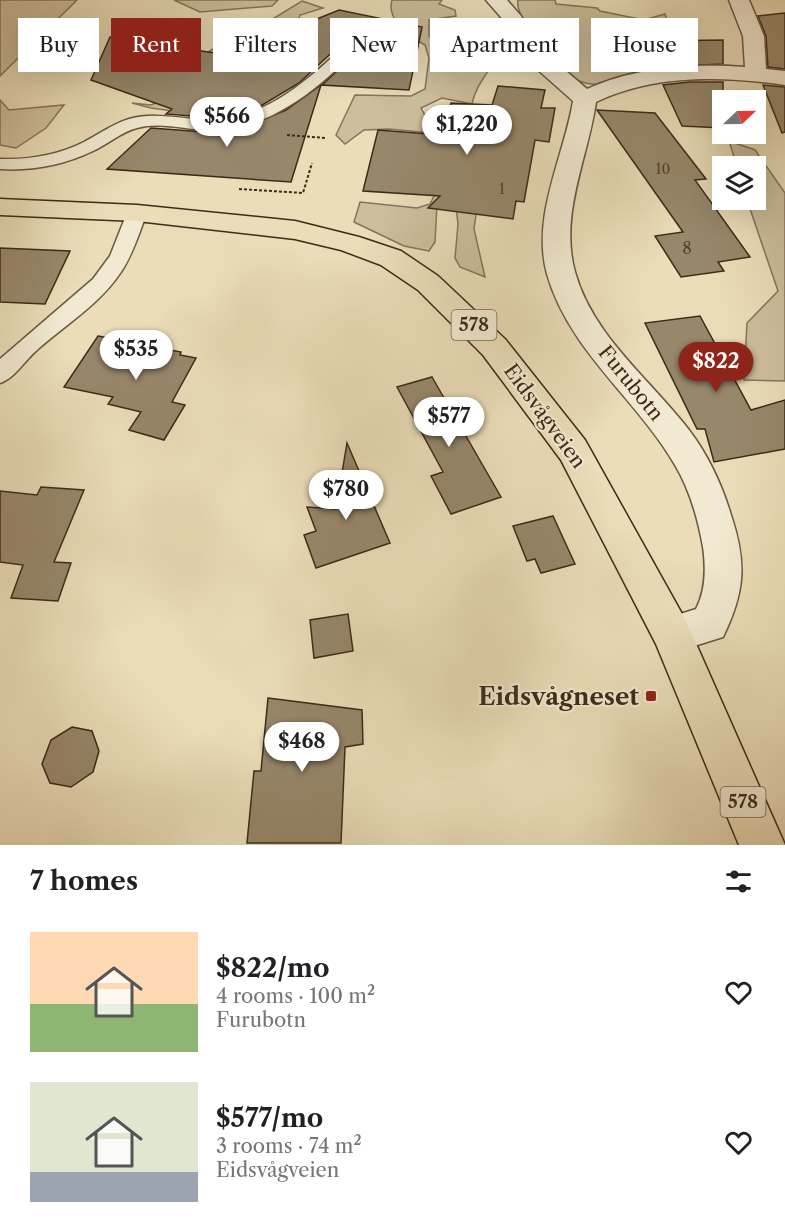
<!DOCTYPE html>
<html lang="en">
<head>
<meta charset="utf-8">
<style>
	body { margin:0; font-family:"Libre Caslon Text",serif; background:#f2f2f2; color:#202124; height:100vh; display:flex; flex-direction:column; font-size:22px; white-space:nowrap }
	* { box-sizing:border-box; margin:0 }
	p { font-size:20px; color:#757577 }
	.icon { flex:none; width:33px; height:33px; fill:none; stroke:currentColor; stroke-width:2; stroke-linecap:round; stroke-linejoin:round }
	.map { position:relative; height:845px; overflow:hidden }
	.details { display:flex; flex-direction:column; background:#fff; flex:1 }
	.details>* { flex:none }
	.banner { position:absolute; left:18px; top:18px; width:750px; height:54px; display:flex; gap:12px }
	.needle { width:39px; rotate:68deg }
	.fabs { position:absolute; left:712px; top:90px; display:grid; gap:12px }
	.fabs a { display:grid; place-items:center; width:54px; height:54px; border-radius:0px; background:#fff; box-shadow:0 6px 24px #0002; font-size:30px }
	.price { position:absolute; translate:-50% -51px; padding:0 14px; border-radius:21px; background:#fff; color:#222; font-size:20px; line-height:39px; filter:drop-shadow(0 2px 3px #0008) }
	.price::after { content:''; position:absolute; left:50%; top:36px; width:18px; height:14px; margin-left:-9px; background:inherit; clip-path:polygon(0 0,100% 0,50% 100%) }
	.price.active { background:#8f2418; color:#fff }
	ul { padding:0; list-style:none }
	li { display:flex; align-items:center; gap:18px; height:150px; padding:0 30px }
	li span { display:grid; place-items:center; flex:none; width:168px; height:120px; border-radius:0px; color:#555 }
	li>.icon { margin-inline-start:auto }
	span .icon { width:72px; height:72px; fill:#fffc; stroke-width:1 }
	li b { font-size:26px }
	h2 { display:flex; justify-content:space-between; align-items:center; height:72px; padding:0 30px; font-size:26px }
	.chip { padding:0 21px; border-radius:0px; background:#fff; box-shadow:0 6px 24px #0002; font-size:21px; line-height:54px }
	.chip.active { background:#8f2418; color:#fff }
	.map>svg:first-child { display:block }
	.green { fill:#cdbf9d; stroke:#86745a; stroke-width:1.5 }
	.building { fill:#97876b; stroke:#3e2a18; stroke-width:1.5 }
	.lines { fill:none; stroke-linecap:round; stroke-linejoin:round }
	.lane-casing { stroke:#695740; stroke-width:3 }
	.street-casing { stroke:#695740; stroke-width:3 }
	.primary-casing { stroke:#3e2a18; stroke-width:3 }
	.path { stroke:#3e2a18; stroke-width:2; stroke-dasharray:3 2; stroke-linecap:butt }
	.lane { fill:#f1e9d1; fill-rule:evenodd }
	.street { fill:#f1e9d1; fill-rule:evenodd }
	.primary { fill:#eaddb8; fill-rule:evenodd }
	.poi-dot { fill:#8f2418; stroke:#f1e9d1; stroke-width:2 }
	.labels { text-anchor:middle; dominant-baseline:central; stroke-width:4.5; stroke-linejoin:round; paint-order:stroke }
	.far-number-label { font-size:14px; fill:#54412d }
	.number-label { font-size:16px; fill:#54412d }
	.shield { fill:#f1e9d1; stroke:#746350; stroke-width:1.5 }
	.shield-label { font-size:18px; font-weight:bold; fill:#3e2a18 }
	.street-label { font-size:20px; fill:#3e2a18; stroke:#f1e9d1 }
	.near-poi-label { font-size:24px; font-weight:bold; fill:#3e2a18; stroke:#f1e9d1; text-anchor:end }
</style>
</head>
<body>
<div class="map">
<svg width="785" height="845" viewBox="0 0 785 845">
	<rect width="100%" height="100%" fill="#eaddb8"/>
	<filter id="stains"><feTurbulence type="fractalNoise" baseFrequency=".00333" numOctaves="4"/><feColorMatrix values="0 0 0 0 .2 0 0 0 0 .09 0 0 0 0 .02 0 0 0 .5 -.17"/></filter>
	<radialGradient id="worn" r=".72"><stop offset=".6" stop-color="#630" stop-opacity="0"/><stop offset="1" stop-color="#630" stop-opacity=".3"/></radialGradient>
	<path class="green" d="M0 0H77L0 76Z
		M174 0H278L272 6 200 12Z
		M392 0H442L439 4 455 10 456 16 429 20V36L440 51 501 44C496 67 476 81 472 104L442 98 421 108 430 124 474 143 479 193 474 229 485 277 460 267 455 258 458 224 455 199 437 205 435 242 429 251 404 246 354 222 360 202 417 208 430 204 440 184 445 146 432 133 389 129 364 130 345 144 336 135 355 95 411 96 425 89 429 58 425 45C409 36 386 20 392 0Z
		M518 0H555L556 4 597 8 600 11 644 20 665 14 674 41 652 42 658 55 647 58 651 71C635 75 617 82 600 84 568 87 548 56 533 33 526 23 516 11 518 0Z
		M302 1 323 8 300 15 294 31 277 43 276 55 297 62 292 67 275 58 270 61 245 51 212 69 241 110 252 111 230 119 151 108 132 103 151 105 160 101 145 91 239 33 258 28Z
		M0 100 9 110 64 105 46 128 16 148 0 145Z
		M729 141 755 150 785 193V381L744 380 747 323 778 291 747 200H756V166H737Z"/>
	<path class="building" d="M339 10 422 27 409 90 322 85 382 29 384 23 375 18 368 19 299 83 259 107 237 114 215 118 166 114 172 109 91 80 110 37 274 62 307 23Z
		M785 13V69L768 67 766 36 758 16Z
		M723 40V64L655 67 648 54H662L656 41Z
		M689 82H723V128L682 126 663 85Z
		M321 85 291 182 107 169 151 128 205 132 240 129 286 110Z
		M763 85 785 87V132L782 133Z
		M498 86 545 90 541 108H555L549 142 535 140 524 202 516 201 513 219 428 208 440 196 363 191 378 130 481 138 482 135 449 131 451 103 492 105Z
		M597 110 655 113 706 179 695 180 750 257 718 262 724 271 681 277 655 236 683 232Z
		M0 248 70 251 45 304 0 302Z
		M700 316 751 410 785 400V449L714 462 705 429H697L645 323Z
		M98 336 181 352 180 355 196 358 172 402 185 405 164 440 129 430 141 412 108 404 113 397 64 387Z
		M432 377 501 497 451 514 431 476 443 472 397 387Z
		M347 443 390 543 316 568 304 535 316 531 307 507 336 509Z
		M41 487 84 490 54 562 71 563 58 601 11 598 23 565 0 562V491L37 495Z
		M553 516 575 564 541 573 535 559 527 561 513 526Z
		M348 614 353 651 314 658 310 620Z
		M268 698 362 710 363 744 345 747 341 843H247L254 771H261Z
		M72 727 92 731 99 751 93 772 71 787 50 783 42 764 51 740Z"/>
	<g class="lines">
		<defs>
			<path id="lane" d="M375 20 380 21 382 24 380 27C335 72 283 128 214 130 189 131 162 121 137 128 121 132 108 144 93 151 64 165 32 171 0 169V159C29 160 58 155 84 142 99 134 113 124 129 119 158 111 186 121 215 120 277 117 328 61 370 21Z
				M137 207 144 209 147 213C139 233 133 254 121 272 100 304 65 325 37 350 25 360 15 378 0 383V359L93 279 110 256 127 213 130 209Z"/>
			<path id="street" d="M486 0H507L521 16 545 53 587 89C635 67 693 63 745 67L743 36 729 0H749L764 36 766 69 785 71V85C722 76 655 74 596 102 588 158 559 215 575 272 592 335 650 379 689 430 708 455 722 485 731 515 747 563 745 592 723 637L672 653 658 647 652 634 658 621 696 609C706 590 706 568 703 547 698 519 690 490 675 465 637 399 569 351 547 274 531 216 564 157 573 101L529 62 506 23Z"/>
			<path id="primary" d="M0 199 137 205 295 221 359 237 401 251 438 276 505 339 585 440 686 621 785 845H739L656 644 561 460 483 355 418 290 381 265 341 250 295 239 137 221 0 215Z"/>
		</defs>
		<use href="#lane" class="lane-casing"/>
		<use href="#street" class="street-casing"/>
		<use href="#primary" class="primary-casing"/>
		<path class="path" d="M287 135 326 138
			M239 189 303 193 312 163"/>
		<use href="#lane" class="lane"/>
		<use href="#street" class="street"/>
		<use href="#primary" class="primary"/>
	</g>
	<rect class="poi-dot" x="645" y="690" width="12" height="12" rx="3"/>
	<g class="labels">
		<g class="far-number-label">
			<text x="663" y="169">10</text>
			<text x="502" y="189">1</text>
		</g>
		<g class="number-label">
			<text x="687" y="248">8</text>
		</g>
		<g class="shield">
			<rect x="451.5" y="310" width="45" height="30" rx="4.5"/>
			<rect x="720.5" y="787" width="45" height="30" rx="4.5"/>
		</g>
		<g class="shield-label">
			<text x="474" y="325">578</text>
			<text x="743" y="802">578</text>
		</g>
		<g class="street-label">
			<text transform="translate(631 383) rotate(51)">Furubotn</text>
			<text transform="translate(545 416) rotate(54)">Eidsvågveien</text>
		</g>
		<g class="near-poi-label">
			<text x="639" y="696">Eidsvågneset</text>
		</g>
	</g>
	<rect width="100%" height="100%" filter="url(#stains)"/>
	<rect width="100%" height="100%" fill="url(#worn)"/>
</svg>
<div class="fabs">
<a><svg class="needle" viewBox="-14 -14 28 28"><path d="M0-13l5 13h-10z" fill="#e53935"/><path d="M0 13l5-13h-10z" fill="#757577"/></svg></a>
<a><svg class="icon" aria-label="layers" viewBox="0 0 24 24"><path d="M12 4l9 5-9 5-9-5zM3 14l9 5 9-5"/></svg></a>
</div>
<b class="price" style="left:227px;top:148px">$566</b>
<b class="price" style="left:467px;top:156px">$1,220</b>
<b class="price" style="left:136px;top:381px">$535</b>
<b class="price active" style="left:716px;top:393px">$822</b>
<b class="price" style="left:449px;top:448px">$577</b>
<b class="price" style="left:346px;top:521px">$780</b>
<b class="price" style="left:302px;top:773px">$468</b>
<div class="banner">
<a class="chip">Buy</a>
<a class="chip active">Rent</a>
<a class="chip">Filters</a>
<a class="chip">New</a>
<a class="chip">Apartment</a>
<a class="chip">House</a>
</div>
</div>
<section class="details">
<h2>7 homes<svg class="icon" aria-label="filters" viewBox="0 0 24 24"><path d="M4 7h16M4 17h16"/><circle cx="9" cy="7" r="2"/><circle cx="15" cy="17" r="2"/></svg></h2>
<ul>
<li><span style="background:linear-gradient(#ffd9b3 60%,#8fb573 0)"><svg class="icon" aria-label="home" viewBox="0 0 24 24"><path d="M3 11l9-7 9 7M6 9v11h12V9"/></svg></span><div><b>$822/mo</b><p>4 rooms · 100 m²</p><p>Furubotn</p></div><svg class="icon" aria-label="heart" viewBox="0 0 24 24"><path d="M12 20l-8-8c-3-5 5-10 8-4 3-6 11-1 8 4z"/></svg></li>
<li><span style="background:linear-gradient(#dfe7d0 75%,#9aa5b1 0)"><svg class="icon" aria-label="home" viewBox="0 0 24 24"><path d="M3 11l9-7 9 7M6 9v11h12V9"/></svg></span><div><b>$577/mo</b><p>3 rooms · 74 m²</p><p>Eidsvågveien</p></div><svg class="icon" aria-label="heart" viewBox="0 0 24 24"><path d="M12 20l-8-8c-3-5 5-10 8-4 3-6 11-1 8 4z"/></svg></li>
</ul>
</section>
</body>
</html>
